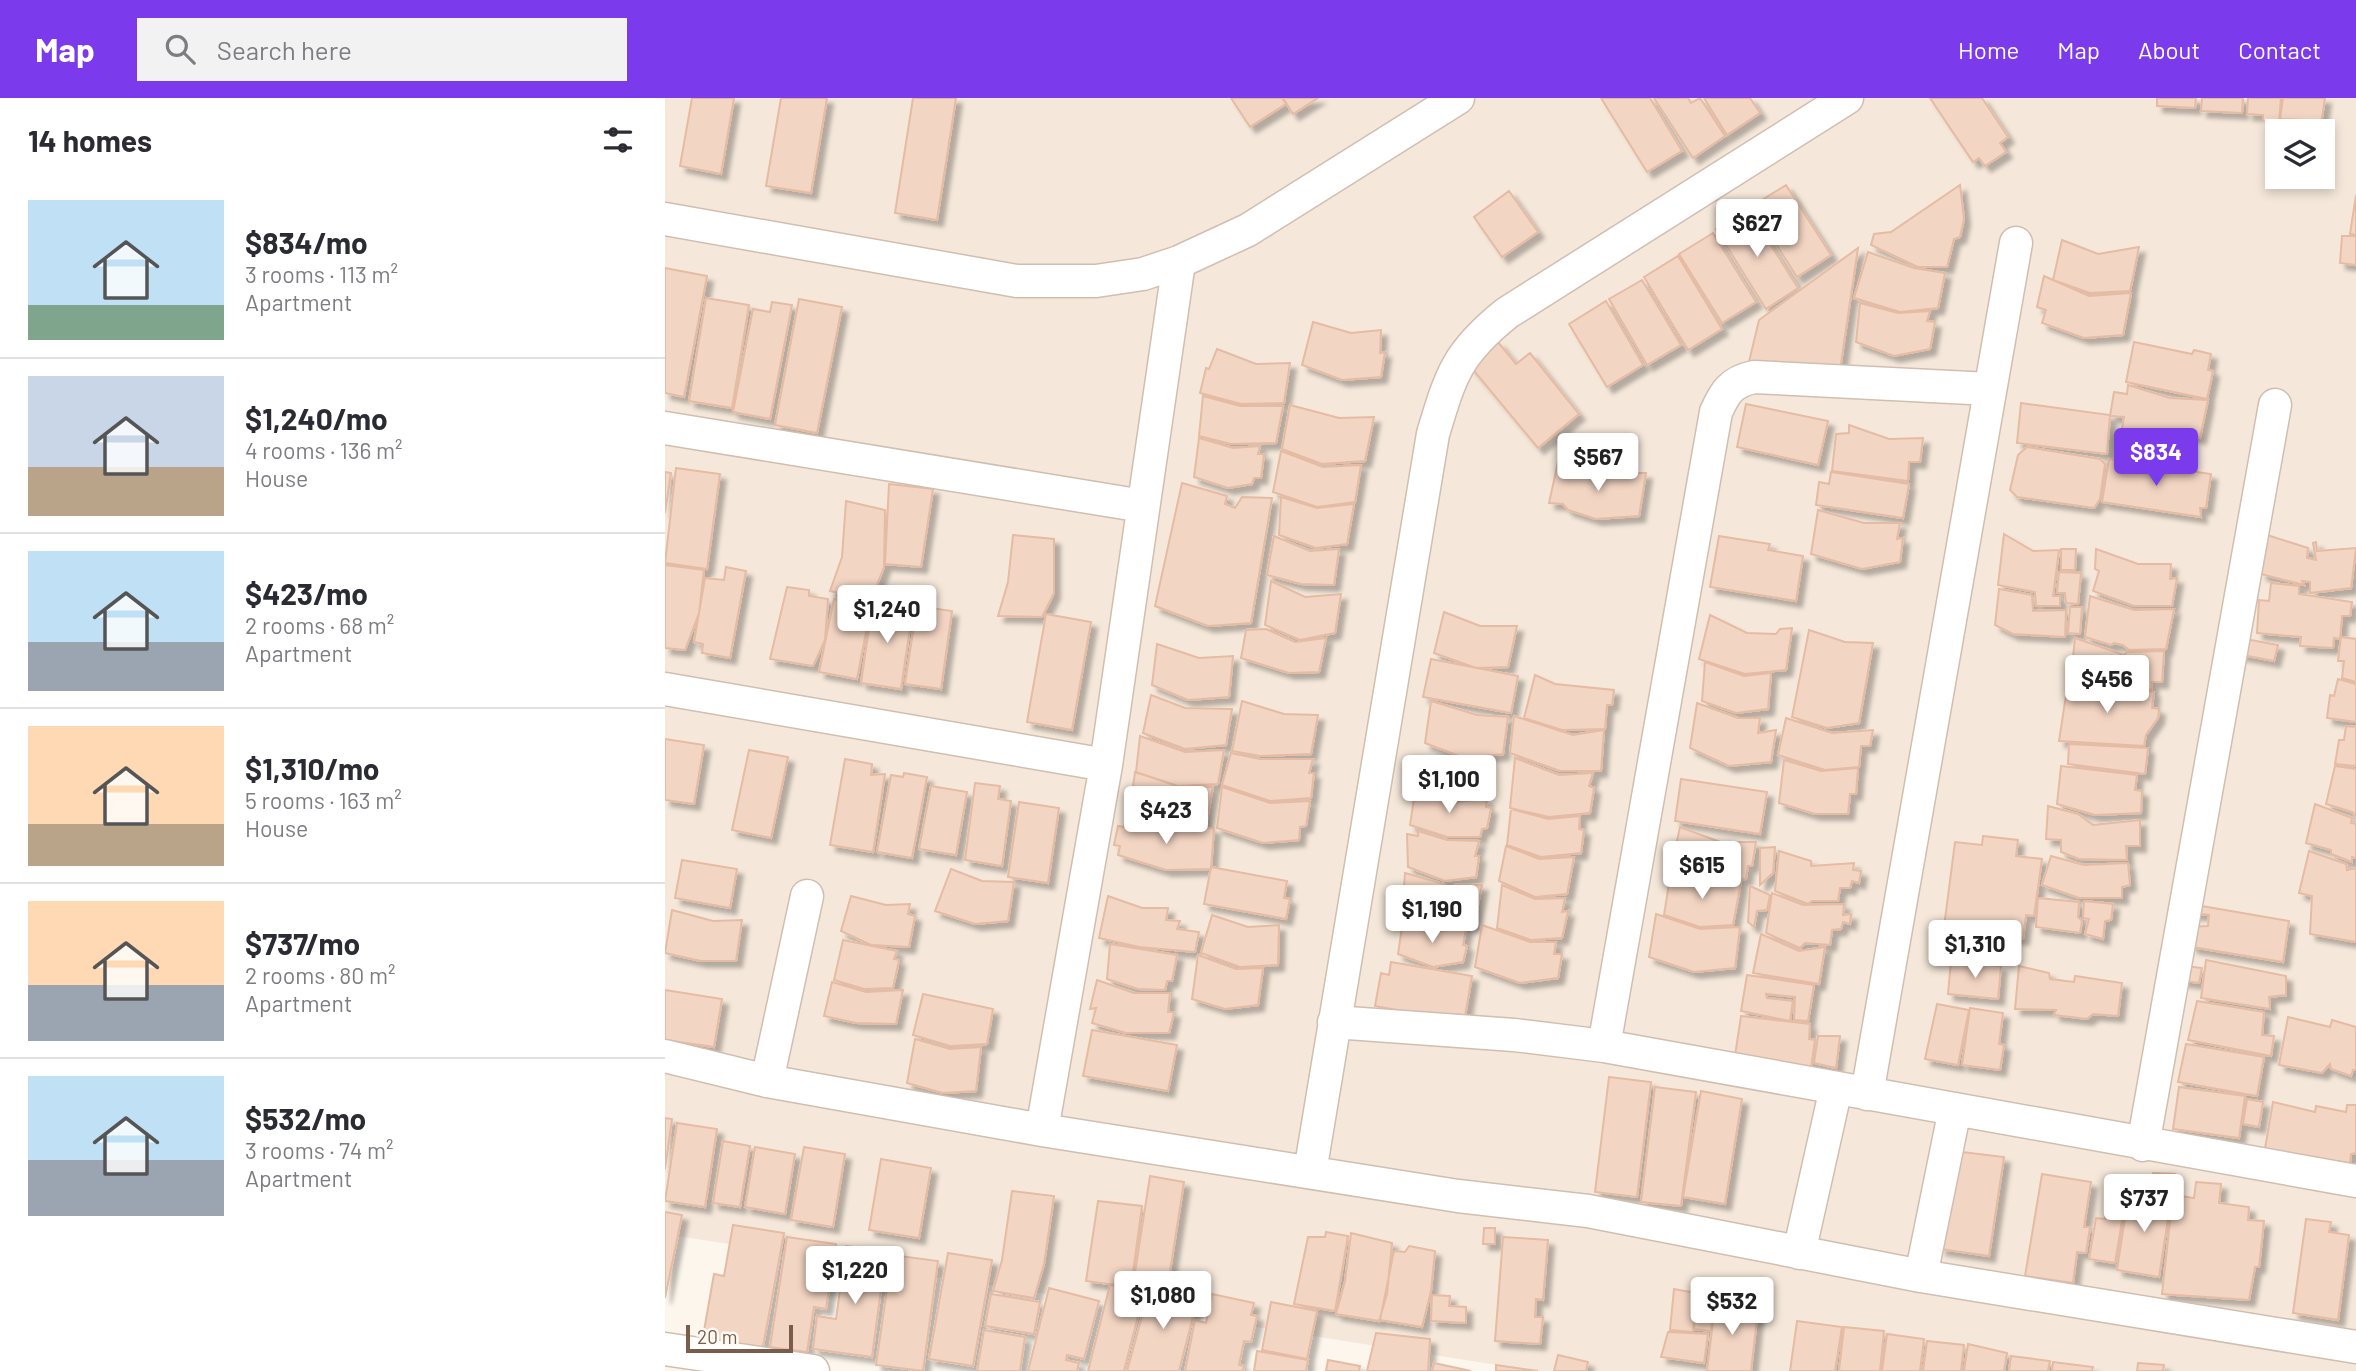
<!DOCTYPE html>
<html lang="en">
<head>
<meta charset="utf-8">
<style>
	body { margin:0; font-family:Barlow,sans-serif; background:#f2f2f3; color:#2b2b33; height:100vh; display:flex; flex-direction:column; font-size:26px; white-space:nowrap }
	* { box-sizing:border-box; margin:0 }
	p { font-size:23px; color:#7c7c81 }
	.icon { flex:none; width:38px; height:38px; fill:none; stroke:currentColor; stroke-width:2; stroke-linecap:round; stroke-linejoin:round }
	.map { position:relative; flex:1; overflow:hidden }
	.drawer { display:flex; flex-direction:column; background:#fff; width:665px }
	.drawer>* { flex:none }
	.buttons { position:absolute; left:1600px; top:21px; display:grid; gap:14px }
	.buttons a { display:grid; place-items:center; width:70px; height:70px; border-radius:0px; background:#fff; box-shadow:0 4px 10px #0003; font-size:35px }
	.scale { position:absolute; left:21px; bottom:18px; width:107px; box-sizing:border-box; padding-left:7px; border:4px solid #7a5c4d; border-top:0; font-size:19px; line-height:24px; white-space:nowrap; color:#7a5c4d; -webkit-text-stroke:5px #fffaf3; paint-order:stroke }
	.price { position:absolute; translate:-50% -60px; padding:0 16px; border-radius:7px; background:#fff; color:#222; font-size:23px; line-height:46px; filter:drop-shadow(0 2px 4px #0008) }
	.price::after { content:''; position:absolute; left:50%; top:42px; width:21px; height:16px; margin-left:-10px; background:inherit; clip-path:polygon(0 0,100% 0,50% 100%) }
	.price.current { background:#7c3aed; color:#fff }
	ul { padding:0; list-style:none }
	li { display:flex; align-items:center; gap:21px; height:175px; padding:0 28px }
	li+li { border-top:2px solid #e1e1e2 }
	li span { display:grid; place-items:center; flex:none; width:196px; height:140px; border-radius:0px; color:#555 }
	li>.icon { margin-inline-start:auto }
	span .icon { width:84px; height:84px; fill:#fffc; stroke-width:1 }
	li b { font-size:30px }
	h2 { display:flex; justify-content:space-between; align-items:center; height:84px; padding:0 28px; font-size:30px }
	header { display:flex; align-items:center; gap:42px; box-sizing:border-box; height:98px; padding:0 35px; background:#7c3aed; color:#fff }
	header strong { font-size:33px }
	nav { display:flex; gap:38px; margin-inline-start:auto; font-size:24px }
	.search { width:490px; height:63px; background:#f2f2f3; display:flex; align-items:center; gap:18px; box-sizing:border-box; padding:0 24px; border-radius:0px; color:#7c7c81; font-size:26px }
	main { display:flex; flex:1; min-height:0 }
	.map>svg:first-child { display:block }
	.residential { fill:#f5e8da; fill-rule:evenodd }
	.building { fill:#f3d5c3; stroke:#e6bba3; stroke-width:2; filter:url(#shadow) }
	.lines { fill:none; stroke-linecap:round; stroke-linejoin:round }
	.street-casing { stroke:#d1beb0; stroke-width:35 }
	.street { stroke:#fff; stroke-width:32 }
</style>
</head>
<body>
<header>
<strong>Map</strong>
<div class="search"><svg class="icon" aria-label="search" viewBox="0 0 24 24"><circle cx="10" cy="10" r="6"/><path d="M15 15l6 6"/></svg>Search here</div>
<nav><a>Home</a><a>Map</a><a>About</a><a>Contact</a></nav>
</header>
<main>
<section class="drawer">
<h2>14 homes<svg class="icon" aria-label="filters" viewBox="0 0 24 24"><path d="M4 7h16M4 17h16"/><circle cx="9" cy="7" r="2"/><circle cx="15" cy="17" r="2"/></svg></h2>
<ul>
<li><span style="background:linear-gradient(#bfe0f5 75%,#7fa58c 0)"><svg class="icon" aria-label="home" viewBox="0 0 24 24"><path d="M3 11l9-7 9 7M6 9v11h12V9"/></svg></span><div><b>$834/mo</b><p>3 rooms · 113 m²</p><p>Apartment</p></div></li>
<li><span style="background:linear-gradient(#c9d6e8 65%,#b9a48a 0)"><svg class="icon" aria-label="home" viewBox="0 0 24 24"><path d="M3 11l9-7 9 7M6 9v11h12V9"/></svg></span><div><b>$1,240/mo</b><p>4 rooms · 136 m²</p><p>House</p></div></li>
<li><span style="background:linear-gradient(#bfe0f5 65%,#9aa5b1 0)"><svg class="icon" aria-label="home" viewBox="0 0 24 24"><path d="M3 11l9-7 9 7M6 9v11h12V9"/></svg></span><div><b>$423/mo</b><p>2 rooms · 68 m²</p><p>Apartment</p></div></li>
<li><span style="background:linear-gradient(#ffd9b3 70%,#b9a48a 0)"><svg class="icon" aria-label="home" viewBox="0 0 24 24"><path d="M3 11l9-7 9 7M6 9v11h12V9"/></svg></span><div><b>$1,310/mo</b><p>5 rooms · 163 m²</p><p>House</p></div></li>
<li><span style="background:linear-gradient(#ffd9b3 60%,#9aa5b1 0)"><svg class="icon" aria-label="home" viewBox="0 0 24 24"><path d="M3 11l9-7 9 7M6 9v11h12V9"/></svg></span><div><b>$737/mo</b><p>2 rooms · 80 m²</p><p>Apartment</p></div></li>
<li><span style="background:linear-gradient(#bfe0f5 60%,#9aa5b1 0)"><svg class="icon" aria-label="home" viewBox="0 0 24 24"><path d="M3 11l9-7 9 7M6 9v11h12V9"/></svg></span><div><b>$532/mo</b><p>3 rooms · 74 m²</p><p>Apartment</p></div></li>
</ul>
</section>
<div class="map">
<svg width="1691" height="1273" viewBox="0 0 1691 1273">
	<defs>
		<filter id="shadow"><feDropShadow dx="6" dy="6" stdDeviation="2" flood-color="#0004"/></filter>
	</defs>
	<rect width="100%" height="100%" fill="#fdf6ec"/>
	<path class="residential" d="M0 0H1691V1273H870L0 1136ZM1612 33H1657V79H1612Z"/>
	<path class="building" d="M27 0H69L56 76 15 68Z
		M116 0H162L146 95 101 88Z
		M248 0H291L272 122 230 115Z
		M566 0H617L621 6 585 29Z
		M618 0H653L628 16Z
		M936 0H985L1017 53 982 74Z
		M989 0H1023L1026 5 1035 0 1060 38 1028 60Z
		M1039 0H1085L1095 15 1062 37Z
		M1265 0H1317L1343 39 1335 45 1341 54 1320 68 1314 60 1308 64Z
		M1492 0H1531L1530 10 1492 8Z
		M1537 0H1578L1577 15 1536 13Z
		M1583 0H1616L1614 24 1598 23V17L1582 16Z
		M1618 0H1660L1655 33 1638 31V22L1615 21Z
		M1121 87 1166 157 1132 179 1087 108Z
		M1295 87 1299 121 1295 139 1289 141 1282 169H1253L1206 147 1209 136 1226 134Z
		M844 93 873 134 837 159 809 119Z
		M1691 97V137L1685 136Z
		M1083 111 1133 190 1101 211 1051 131Z
		M1048 135 1091 204 1057 225 1014 156Z
		M1677 138H1691V167L1675 165Z
		M1397 142 1433 156 1474 149 1465 193 1425 195 1388 182Z
		M1193 150 1175 272 1083 268 1094 222Z
		M1203 154 1249 170 1280 175 1273 210 1235 214 1189 200Z
		M1013 158 1057 231 1023 252 979 179Z
		M0 170 42 178 19 299 0 295Z
		M1379 178 1424 198 1466 195 1458 237 1419 240 1377 225 1381 212 1372 209Z
		M977 182 1016 247 982 267 944 201Z
		M41 200 84 207 67 310 24 303Z
		M134 201 177 209 152 335 110 327Z
		M941 203 978 267 942 289 904 226Z
		M107 204 127 207 105 321 68 314 88 211 105 214Z
		M1195 205 1233 215 1265 213 1262 223 1270 224 1265 251 1229 258 1191 244Z
		M648 224 686 235 716 232 715 255 720 254 716 279 677 282 637 267Z
		M833 244 851 266 865 255 914 316 873 350 805 268Z
		M1469 244 1527 256 1529 252 1546 256 1543 272 1548 273 1542 301 1461 284Z
		M552 251 591 266 625 265 619 305 576 306 535 295 541 270 544 271Z
		M1463 287 1505 300 1543 302 1535 340 1520 336 1518 343 1457 331 1459 319 1445 318 1449 294 1462 296Z
		M538 298 575 308H618L611 345 566 346 534 338Z
		M1356 305 1445 317 1442 356 1352 345Z
		M1081 306 1163 323 1153 367 1072 349Z
		M625 307 674 320 709 319 700 363 657 366 617 351Z
		M1184 327 1224 341 1258 340 1255 364H1244L1243 383 1167 373 1171 336 1184 335Z
		M534 340 568 350 595 348 593 356H599L596 380H589L587 386 563 390 529 379Z
		M1362 349 1435 361 1440 366 1435 401 1429 410 1352 399 1345 392 1353 357Z
		M616 353 658 369 696 367 690 404 652 409 608 394Z
		M1444 361 1546 376 1541 410H1535L1536 419 1437 404Z
		M893 364 908 367 912 371 967 380 969 375H981L974 418 931 421 903 412 898 406 884 405Z
		M11 370 55 376 42 471 0 465Z
		M0 374 6 375 0 415Z
		M1166 374 1244 386 1238 420 1151 407 1154 384 1164 386Z
		M517 385 562 398 560 406 570 410 577 399 607 400 586 525 543 528 490 508Z
		M224 386 268 391 256 469 220 466Z
		M616 399 652 410 689 406 682 446 651 450 614 437Z
		M181 403 220 412 219 469 206 502 165 493 177 459Z
		M1153 412 1199 425H1235L1232 441 1238 440 1235 464 1197 471 1146 456Z
		M1339 436 1368 453 1394 452 1388 498H1395V508H1371L1370 494 1333 487Z
		M1599 436 1643 450 1642 460 1651 462 1648 445 1651 444 1652 453 1691 450 1686 490 1645 495V484L1637 483 1639 487 1596 476Z
		M348 437 389 441V495L377 519 333 518 343 484Z
		M609 438 645 453 674 451 669 487 636 486 602 477Z
		M1054 438 1105 446 1103 452 1138 458 1131 503 1045 489Z
		M1396 451H1411L1410 472H1396Z
		M1431 451 1473 466H1506L1505 481 1512 480 1507 508H1469L1428 493 1434 473 1430 471Z
		M0 467 39 472 34 515 20 552 0 550Z
		M61 469 81 473 65 560 37 555 38 546 29 544 40 480 59 482Z
		M1394 474 1416 475 1413 506 1401 505 1400 495H1392Z
		M606 483 640 499 676 496 670 535 635 542 600 527Z
		M1606 485 1634 488V496L1687 504 1685 518H1677L1675 541 1669 540 1668 550 1635 548 1636 539 1592 535 1594 502 1604 503Z
		M122 489 144 492V498L163 501 160 542 148 568 105 561Z
		M1334 491 1367 497 1368 513 1401 512 1400 539 1348 536 1330 527Z
		M1425 498 1469 512 1509 511 1501 551 1464 552 1458 547 1449 545 1446 547 1420 539Z
		M169 501 206 508 192 581 154 574Z
		M208 503 248 509 236 591 196 585Z
		M252 508 287 513 276 591 240 586Z
		M1405 509H1417L1415 536 1403 535Z
		M779 514 815 528H852L843 569 811 570 769 555Z
		M381 516 426 524 407 632 362 624Z
		M1045 517 1082 535 1111 536 1115 531 1127 530 1121 572 1080 576 1034 561Z
		M601 531 630 544 661 540 654 574 624 575 576 560 581 532Z
		M1144 532 1180 544 1208 545 1194 625 1162 630 1127 619Z
		M1676 539 1691 541V584L1677 580 1679 563H1673Z
		M1410 540 1459 557 1462 554 1499 553 1497 584H1487V592L1406 578Z
		M1575 540 1613 547 1609 563 1572 556Z
		M492 546 534 560 568 558 564 599 523 602 487 587Z
		M766 561 853 578 846 615 758 599Z
		M1040 564 1079 578 1106 575 1103 611 1071 615 1037 603Z
		M870 577 890 586 949 592 947 607H942L940 631 897 632 859 620Z
		M1673 581 1691 586V624L1662 620 1665 597 1669 598Z
		M1403 584 1489 594 1487 610 1494 611 1493 620 1481 637 1479 648 1394 643Z
		M486 597 520 610 567 611 561 647 520 651 478 635Z
		M577 603 619 616 653 617 646 656 595 658 567 653Z
		M766 603 812 617 843 619 838 656 799 660 760 645Z
		M1032 605 1073 620H1095L1093 635 1111 632 1106 664 1064 668 1025 650Z
		M849 618 908 637 939 632 936 673H895L845 655Z
		M1121 620 1167 635 1208 632 1205 648H1196L1194 669 1160 672 1113 657Z
		M1681 628 1691 629V668L1670 666 1674 642H1679Z
		M475 638 520 654 559 652 553 686 513 688 471 674Z
		M0 641 39 647 29 706 0 702Z
		M1404 646 1483 650 1480 676 1403 666Z
		M84 652 123 659 106 740 67 732Z
		M566 655 595 661H648L644 675H649L646 700 605 703 557 687Z
		M850 660 894 677 928 675 924 688 929 690 925 715 884 719 845 710Z
		M180 661 207 666 206 677 220 676 208 754 165 747Z
		M1119 662 1156 673 1193 670 1191 696H1185L1183 716H1150L1114 705Z
		M1396 668 1472 677 1470 692 1477 693 1476 715 1430 717 1392 706Z
		M1670 668 1691 671V718L1687 714 1661 706Z
		M470 674 512 688 548 689 541 728 508 729 464 717Z
		M239 675 262 679 247 760 212 754 226 677 238 679Z
		M1016 681 1102 694 1095 736 1010 723Z
		M310 685 335 688 333 701 346 703 337 768 300 762Z
		M751 687 789 704 822 701 821 709 826 710 822 730 817 731 815 739H782L745 727Z
		M266 688 302 694 291 757 254 751Z
		M557 689 605 705 645 703 641 728 635 729 634 742 598 745 552 730Z
		M354 704 394 710 383 785 343 779Z
		M1650 706 1687 720 1686 725 1691 726V760L1687 759V764L1666 756V752L1641 745Z
		M1383 708 1413 716 1428 727 1475 722V748H1461L1462 762 1414 761 1396 754V742L1381 741Z
		M846 711 883 721 915 718 914 731 919 732 916 755 876 759 842 747Z
		M463 718 506 731 549 730 546 771 501 772 453 757 455 748 449 747 453 728 459 729Z
		M1015 729 1055 744H1091L1087 768H1083L1081 781 1048 784 1006 770Z
		M753 733 782 742 814 743 810 758H814L811 779 780 783 743 769 742 736 753 738Z
		M1318 738 1353 742 1351 758 1377 761 1369 818 1361 817 1358 841 1333 838 1335 824 1323 823 1321 835 1279 829 1290 744 1317 747Z
		M841 748 874 761 909 759 902 796 870 799 834 783Z
		M1110 749 1108 775 1095 787V750Z
		M1114 753 1146 763V768L1189 765 1188 772 1196 773 1194 785 1187 783 1185 790H1175L1173 803H1147L1143 806 1110 793Z
		M1644 753 1681 766 1682 772 1691 770V844L1645 836 1647 798 1634 795Z
		M1386 758 1419 767 1463 765 1465 787 1457 789V800H1414L1377 787Z
		M17 762 72 771 65 810 10 800Z
		M546 769 622 783 619 800 625 801 621 821 539 806Z
		M286 771 317 783 349 784 343 823 310 826 270 813Z
		M1006 773 1046 785 1076 784 1068 827 1035 829 999 817Z
		M740 775 779 786 780 791 788 792 790 786 817 787 809 827 775 831 725 816 727 790 739 788Z
		M837 787 870 801 900 800 897 814 903 813 897 840 866 842 832 830Z
		M1085 788 1105 797 1102 812 1092 813 1089 829 1083 824Z
		M1107 795 1138 807 1179 806 1178 817 1186 816 1185 826 1178 824 1176 831 1167 832 1165 847 1140 845 1135 850 1101 835Z
		M186 798 221 807 245 806 243 816 250 818 244 849 206 847 176 833Z
		M443 798 477 810H503L501 822 515 823 512 831 534 834 530 854 474 849 434 840Z
		M1373 800 1414 804 1413 819 1417 823 1415 835 1371 829Z
		M1419 803 1448 806 1446 822 1440 823 1438 841 1420 836 1424 821 1418 820Z
		M1525 806 1624 823 1618 864 1527 849 1520 829 1543 828 1544 817 1524 815Z
		M7 812 48 823 77 822 71 863H36L0 855Z
		M991 816 1035 831 1075 829 1070 870 1029 874 984 859Z
		M547 817 583 829 614 827 613 867 575 869 536 855Z
		M738 822 773 833 801 831 798 847 802 848 798 864 768 869 733 856Z
		M817 827 865 844H891L889 856H897L893 880 855 885 810 869Z
		M1096 836 1134 853 1160 849 1154 886 1088 875Z
		M178 842 232 853 229 861 234 862 228 890 199 891 169 882Z
		M445 846 512 857 507 883H502L500 892 473 891 442 881Z
		M533 857 571 871 598 870 593 907 560 911 527 901Z
		M1541 862 1621 878V897L1604 899 1605 911 1536 900Z
		M1286 863 1336 868 1333 901 1283 896Z
		M726 864 807 878 799 924 710 908 716 875 724 877Z
		M1513 867 1537 870 1534 885 1511 882Z
		M1354 868 1384 875 1385 881 1409 884 1410 878 1457 885 1453 918 1428 916 1422 921 1389 917 1391 912 1350 911Z
		M1082 877 1149 887 1143 923 1129 922 1130 899 1101 896 1102 900 1128 903 1125 923 1076 913Z
		M432 882 469 895H505L503 914H509L504 935H461L427 925 431 910 425 911Z
		M167 884 201 894 238 892 231 926 191 925 159 918Z
		M0 892 57 901 49 949 0 942Z
		M258 896 328 911 322 946 285 948 248 937Z
		M1532 903 1599 914 1597 937 1609 938 1606 958 1523 942Z
		M1272 906 1304 912 1293 967 1260 961Z
		M1305 910 1338 915 1334 946 1339 947 1335 972 1297 967Z
		M1076 918 1145 926 1144 941 1150 942 1146 970 1069 964Z
		M1623 919 1665 929 1667 922 1691 929V972H1688L1686 978 1666 971 1665 966 1657 975 1614 967Z
		M427 932 512 947 503 993 418 978Z
		M1153 938H1175L1171 970 1149 965Z
		M250 941 285 951 316 949 311 993 278 995 242 985Z
		M1521 946 1599 959 1592 998 1513 984Z
		M944 979 986 984 972 1099 930 1094Z
		M990 989 1031 994 1016 1108 976 1104Z
		M1514 989 1580 998 1574 1040 1508 1031Z
		M1036 993 1077 1001 1060 1106 1018 1099Z
		M1582 1001 1598 1004 1594 1029 1578 1026Z
		M1608 1004 1650 1014 1651 1008 1681 1014 1682 1007H1691V1055L1686 1056 1685 1065 1599 1056Z
		M0 1020 7 1021 0 1071Z
		M12 1025 52 1031 40 1109 0 1103Z
		M58 1043 85 1048 75 1109 48 1105Z
		M90 1049 130 1056 120 1116 80 1109Z
		M139 1049 180 1056 168 1129 126 1122Z
		M1289 1053 1339 1059 1324 1158 1275 1151Z
		M216 1061 266 1070 254 1140 204 1132Z
		M1488 1075 1510 1076 1508 1093 1486 1091Z
		M1377 1076 1426 1084 1419 1129H1425L1421 1155 1412 1154 1408 1185 1360 1178Z
		M485 1078 519 1084 503 1186 469 1181Z
		M1531 1084 1556 1086 1554 1105 1584 1109 1583 1122 1599 1123 1594 1169H1590L1584 1202 1497 1196 1508 1097 1529 1100Z
		M347 1093 389 1098 379 1166 369 1200 328 1193 337 1162Z
		M1464 1094 1506 1101 1494 1179 1452 1172Z
		M433 1103 477 1108 466 1189 421 1183Z
		M0 1114 17 1117 0 1200Z
		M1441 1114 1458 1117 1450 1165 1424 1161 1431 1120 1440 1121Z
		M1641 1121 1666 1124 1664 1134 1684 1137 1673 1222 1628 1215Z
		M68 1127 119 1135 97 1254 37 1244 49 1176 59 1178Z
		M819 1130H830V1146H818Z
		M661 1134 683 1138 670 1213 629 1206 643 1139H660Z
		M686 1135 727 1145 722 1196 714 1223 671 1216 680 1183Z
		M122 1139 171 1146 161 1211 149 1209 142 1254 105 1249Z
		M838 1139 883 1142 878 1202 871 1201 870 1219H878L875 1246 830 1243Z
		M181 1148 221 1153 207 1259 148 1251 152 1218 171 1221Z
		M744 1148 770 1153 766 1193 757 1229 715 1222 729 1153 740 1154Z
		M283 1155 327 1162 308 1268 264 1261Z
		M227 1157 273 1163 258 1273 211 1267Z
		M469 1183 481 1186 459 1273H423L445 1187 467 1192Z
		M486 1186 509 1194 534 1195 514 1273H462Z
		M384 1190 434 1203 419 1261 402 1257 401 1262 414 1265 412 1273H363Z
		M1009 1191 1031 1195 1028 1234 1005 1232Z
		M326 1196 375 1204 369 1236 320 1228Z
		M547 1196 589 1205 586 1217 592 1218 586 1244 579 1243 574 1267 579 1268 578 1273H520L530 1222 541 1225Z
		M767 1197 785 1198 784 1208 801 1209V1225L766 1223Z
		M1051 1200 1073 1203 1072 1209 1093 1211 1086 1273H1042Z
		M1032 1203 1049 1204 1046 1233 1029 1231Z
		M606 1204 652 1213 642 1261 597 1252Z
		M1132 1223 1177 1229 1170 1273H1125Z
		M1179 1229 1219 1233 1215 1273H1174Z
		M319 1232 360 1239 355 1273H312Z
		M1003 1234 1043 1236 1039 1265 996 1259Z
		M711 1235 765 1241 763 1273H702Z
		M1222 1236 1259 1241 1255 1273H1217Z
		M1262 1243 1299 1247 1296 1273H1258Z
		M1303 1246 1342 1255 1339 1273H1299Z
		M592 1253 643 1262 641 1273H589Z
		M893 1257 923 1264 921 1273H889Z
		M1346 1258 1385 1263 1383 1273H1344Z
		M663 1262 695 1268 694 1273H661Z
		M1388 1264 1428 1269 1427 1273H1387Z
		M769 1265 806 1273H767Z
		M1473 1265 1499 1267 1498 1273H1472Z
		M831 1267 873 1273H831Z"/>
	<g class="lines">
		<defs>
			<path id="street" d="M0 121 352 183H431L478 176 514 164 583 132 793 0
				M0 330 478 408
				M0 591 441 667
				M669 924 849 937 939 948 1691 1083
				M939 948 1051 314C1060 294 1066 284 1089 279L1325 291
				M0 958 102 983 377 1032 793 1098 923 1113 1256 1178 1691 1249
				M102 983 142 798
				M1202 996 1351 145
				M377 1032 441 667 514 164
				M1478 1047 1610 307
				M645 1074 768 336C786 276 792 255 842 215L1182 0
				M1134 1155 1171 990
				M1256 1178 1290 1011
				M0 1251 148 1273"/>
		</defs>
		<use href="#street" class="street-casing"/>
		<use href="#street" class="street"/>
	</g>
</svg>
<div class="buttons">
<a><svg class="icon" aria-label="layers" viewBox="0 0 24 24"><path d="M12 4l9 5-9 5-9-5zM3 14l9 5 9-5"/></svg></a>
</div>
<div class="scale">20 m</div>
<b class="price" style="left:1092px;top:161px">$627</b>
<b class="price current" style="left:1491px;top:390px">$834</b>
<b class="price" style="left:933px;top:395px">$567</b>
<b class="price" style="left:222px;top:547px">$1,240</b>
<b class="price" style="left:1442px;top:617px">$456</b>
<b class="price" style="left:784px;top:717px">$1,100</b>
<b class="price" style="left:501px;top:748px">$423</b>
<b class="price" style="left:1037px;top:803px">$615</b>
<b class="price" style="left:767px;top:847px">$1,190</b>
<b class="price" style="left:1310px;top:882px">$1,310</b>
<b class="price" style="left:1479px;top:1136px">$737</b>
<b class="price" style="left:190px;top:1208px">$1,220</b>
<b class="price" style="left:498px;top:1233px">$1,080</b>
<b class="price" style="left:1067px;top:1239px">$532</b>
</div>
</main>
</body>
</html>
